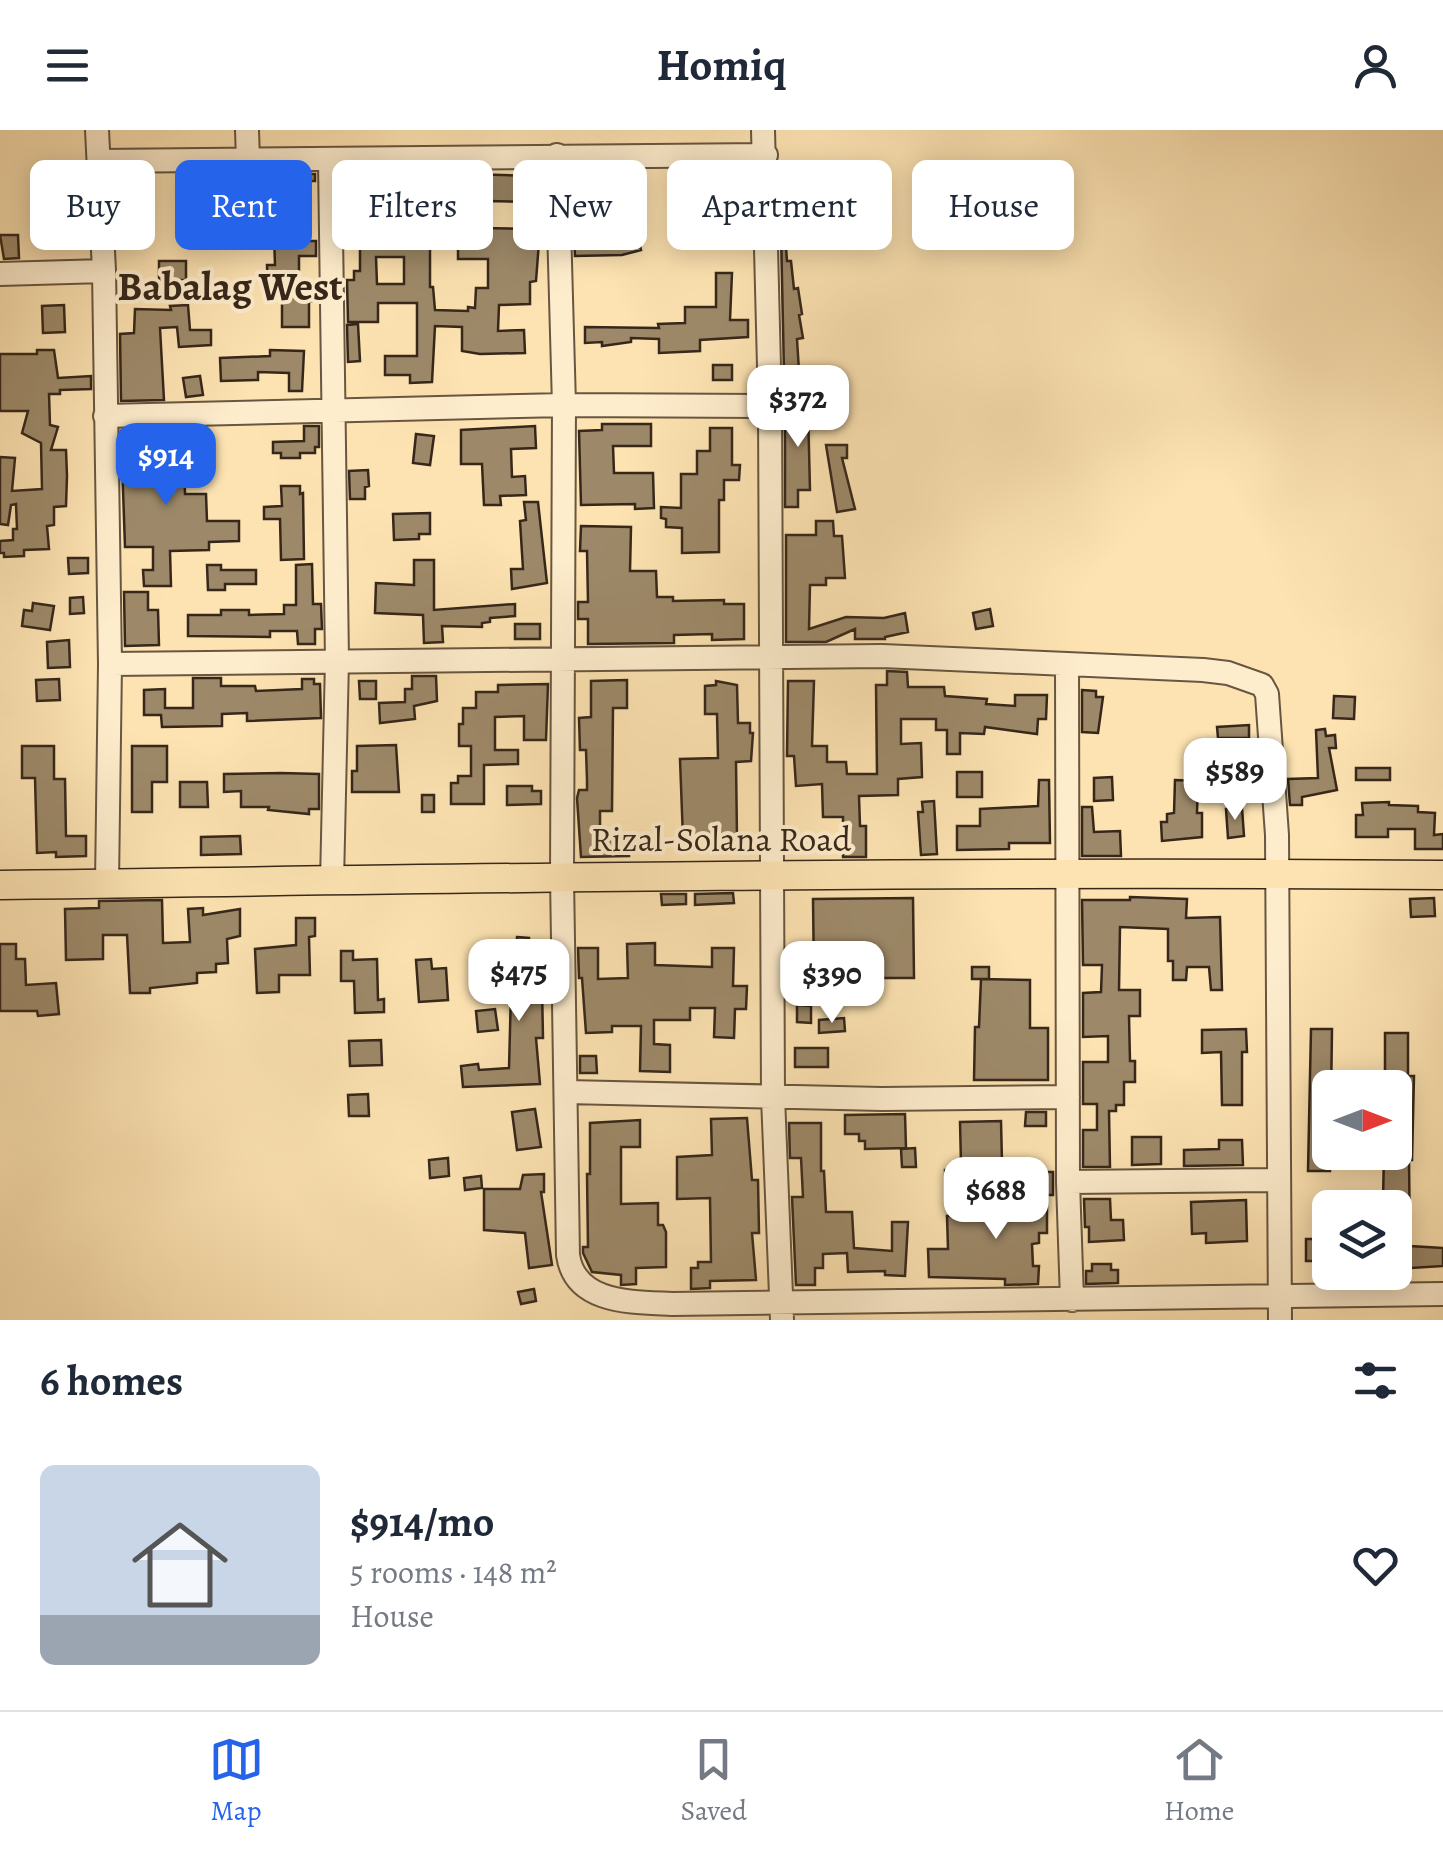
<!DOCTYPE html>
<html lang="en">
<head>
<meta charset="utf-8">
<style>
	body { margin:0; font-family:Alegreya,serif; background:#f6f6f7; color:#1f2937; height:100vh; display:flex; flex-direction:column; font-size:38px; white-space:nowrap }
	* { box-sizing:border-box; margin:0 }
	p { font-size:32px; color:#747a83 }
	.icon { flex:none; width:55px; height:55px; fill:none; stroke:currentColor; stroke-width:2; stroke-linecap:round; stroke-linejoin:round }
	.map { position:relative; height:1190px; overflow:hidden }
	.sheet { display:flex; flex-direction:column; background:#fff; flex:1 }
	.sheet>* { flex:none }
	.hud { position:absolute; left:30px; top:30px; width:1385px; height:90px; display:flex; gap:20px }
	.needle { width:65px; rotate:90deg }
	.buttons { position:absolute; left:1312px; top:940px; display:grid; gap:20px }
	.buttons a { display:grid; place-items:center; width:100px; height:100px; border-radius:15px; background:#fff; box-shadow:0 5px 25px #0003; font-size:50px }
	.price { position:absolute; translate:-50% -85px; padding:0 22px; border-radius:20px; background:#fff; color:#222; font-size:32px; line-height:65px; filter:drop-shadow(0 2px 5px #0008) }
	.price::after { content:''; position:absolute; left:50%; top:60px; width:30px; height:22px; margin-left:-15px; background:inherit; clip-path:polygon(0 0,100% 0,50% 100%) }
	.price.on { background:#2563eb; color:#fff }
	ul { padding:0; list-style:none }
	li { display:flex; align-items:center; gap:30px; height:250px; padding:0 40px }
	li span { display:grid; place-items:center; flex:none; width:280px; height:200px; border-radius:15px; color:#555 }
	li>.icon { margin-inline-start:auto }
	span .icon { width:120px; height:120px; fill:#fffc; stroke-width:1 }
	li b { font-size:42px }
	h2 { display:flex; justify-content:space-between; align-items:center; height:120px; padding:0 40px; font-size:42px }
	.pill { padding:0 35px; border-radius:15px; background:#fff; box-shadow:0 5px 25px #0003; font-size:35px; line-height:90px }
	.pill.on { background:#2563eb; color:#fff }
	header { display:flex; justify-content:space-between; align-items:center; height:130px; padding:0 40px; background:#fff; font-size:45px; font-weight:700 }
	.dock { display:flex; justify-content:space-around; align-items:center; height:140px; border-top:2px solid #e0e1e3; background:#fff; font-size:28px; color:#747a83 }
	.dock a { display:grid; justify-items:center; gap:5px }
	.dock .on { color:#2563eb }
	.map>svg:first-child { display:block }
	.building { fill:#9d8969; stroke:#36271a; stroke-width:2.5; fill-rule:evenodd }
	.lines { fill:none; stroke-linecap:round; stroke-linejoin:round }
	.minor-casing { stroke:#685640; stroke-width:26 }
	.major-casing { stroke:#36271a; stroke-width:31 }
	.minor { stroke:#feedcd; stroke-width:22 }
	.major { stroke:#fde3b2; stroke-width:28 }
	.labels { text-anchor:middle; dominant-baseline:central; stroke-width:8; stroke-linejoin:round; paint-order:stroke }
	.street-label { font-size:35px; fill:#36271a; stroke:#feedcd }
	.quarter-label { font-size:40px; font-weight:bold; fill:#36271a; stroke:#feedcd }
</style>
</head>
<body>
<header><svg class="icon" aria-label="menu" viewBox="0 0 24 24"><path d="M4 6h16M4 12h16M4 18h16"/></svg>Homiq<svg class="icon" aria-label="person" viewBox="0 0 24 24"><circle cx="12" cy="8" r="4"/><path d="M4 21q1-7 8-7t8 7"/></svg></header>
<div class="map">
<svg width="1443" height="1190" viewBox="0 0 1443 1190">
	<rect width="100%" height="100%" fill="#fde3b2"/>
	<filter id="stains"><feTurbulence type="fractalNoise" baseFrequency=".002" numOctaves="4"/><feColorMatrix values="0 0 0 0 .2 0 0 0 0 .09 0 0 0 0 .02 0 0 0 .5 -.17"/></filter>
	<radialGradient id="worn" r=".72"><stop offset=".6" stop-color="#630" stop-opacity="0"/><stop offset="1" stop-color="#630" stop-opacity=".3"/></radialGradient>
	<path class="building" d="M591 42H617V83L640 85 638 106 641 120 622 125 575 126 574 106H583V89H591Z
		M732 42 734 67 711 68 710 58H702L701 44Z
		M290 44H315V51H303L304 74H300V111H316V126H299V152H313V171H309V197H282V167H268L267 135H275L273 74 230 71V84L209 83 210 56 249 57 250 45H264V51L290 53Z
		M470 44 531 46 530 72 489 71 488 79 469 78Z
		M346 80H367V97H372L373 112 398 113 399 108H424L425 88H438L437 114H430V157H433L435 180 468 181V177L475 178 476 158H488V129H458V110H480L481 98 528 99V104L534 105 533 111 539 112 536 151 530 152V174L499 175 498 201 524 200 525 223 480 224 462 221V197L435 196 432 252 410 253V245H385V226H417V173H378V192H348L347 150H354V141H360V112H346ZM376 127H404V154H377Z
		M736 92 737 112 719 113 718 93Z
		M781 103H785L787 131H791L794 159 798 158 802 184 799 185 803 208 797 209 799 241 784 242Z
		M0 105H18L19 128 4 129Z
		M159 131H186V150H159Z
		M716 143H732L730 190H748V207L700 210V221L659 223V209L631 208V212L602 216V212L585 213V197L659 198 658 194 685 193V177H716Z
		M64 175 65 202 43 203 42 176Z
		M188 175 190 200H211V215L179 217 177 197 160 198 164 270 121 271 120 204 134 203 135 179 171 180 170 176Z
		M358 194 360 231 348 232 347 195Z
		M37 220H54L58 248 91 246V259L60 260V264H49L50 295 58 297 51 320H66L67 346 66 376 54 377V395L47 396 49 419 24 420V426L4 427V423H0V411L13 410V399H17L16 374 11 375 8 395 0 394V327L15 328 12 361 42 359 41 313 22 303 28 281H0V224H37Z
		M270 220 304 221 302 261H289V243L258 242V250L221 251 220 228 270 226Z
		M713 235H732V250H713Z
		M200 246 203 265 186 267 183 248Z
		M821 266 822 277 808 279 810 360H798V377H785V290H795L794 267Z
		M602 294H651V316H613L614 343H653L654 378 635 379V374L581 375 579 301 602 300Z
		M304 296H319V317H315V323H300V328H281V323H273V312L304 311Z
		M535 296 536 318 511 319 512 347 525 346 526 365 500 366 501 375H484L482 334H461V300Z
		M710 298H732V335H740L739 350H724V370H719V422L682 423V398L666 397V389L661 388V377L681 378V344H697V321H710Z
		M132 300 135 323 170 322V319L195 317 208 319 205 335 184 331 185 364H206L207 391H239V411L209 412V420L170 421 171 456H144L143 440H153V417H125L121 301Z
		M416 304 434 306 430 335 413 333Z
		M826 315H847V328H842L855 379 837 382Z
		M368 340 369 356 365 357V369H350L349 341Z
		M281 356H300V364L303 363 304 429 281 430 280 389H264V377L282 376Z
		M524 372H538L547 453 512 459 511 439H523L520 391 526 390Z
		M430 383V404H419V409L394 410 393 384Z
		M816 391H833L834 406H842L845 448H826V455H810L809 499 846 487 884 488 905 483 908 502 885 507V509H855V499L826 512H786V405H816Z
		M581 396 631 397 630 441H656L657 467H673V471L724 470V474H744V509L712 510V504L674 505V513L588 514V489H578V472H588L587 421H580Z
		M68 428H88V443L69 444Z
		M414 430H434V480L515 474V486L490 488V492L482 493V497L442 496 443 512 424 513 423 485 375 483 376 453 414 455Z
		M312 434 313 474H321L322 499H315V514H298L297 501H270V507L188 506V485H221V480H249V485L284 484V475H296V435Z
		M207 435H221V440H256V454H225V460H208Z
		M124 462H148V480H158L159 515 125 516Z
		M83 467 84 483 70 484V468Z
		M33 473 54 476 50 500 22 496 24 480 32 481Z
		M990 479 993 496 976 499 973 483Z
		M515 494H540V509H515Z
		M69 510 70 537 48 538 47 512Z
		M887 541 907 542 908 557H944L945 566 987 569 986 574 1015 576V565H1047L1046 589H1038L1037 604 985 597 984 604 960 603V624H947V600H936V589H901V614L921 613 922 647 898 649V665L859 666 860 696H866V727H843V687H823L822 654 796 656 794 626H787L788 551H814L812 616H827V632H846L847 644H877L876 555H887Z
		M412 546H436L437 571 414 576 415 589 380 593 379 573 405 572V559H412Z
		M193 548H221V556H255L256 561 302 559V549H314V554H320L321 588 247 591V583L222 584V596L162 597 161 585H144V560L165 559V578H193Z
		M59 549 60 570 37 571 36 550Z
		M627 550V578H613L612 681H600V710H629V726L581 727 577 668 579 660H587V650L586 620H580L579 588 591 587V551Z
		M359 551H376V569H360Z
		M716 551 737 555 738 593H750V603H753L751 631 736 632 737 708 683 709 680 629 718 628 717 584H705V556L716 555Z
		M548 554 546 610H524V586L495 587V620H518V634L484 635V674H451V653H458V646H471V616H459V594H463V578H476V562H498V555Z
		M1082 560 1096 561V567H1103L1098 603 1082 602Z
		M1334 566 1355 567 1354 589 1333 588Z
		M1249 595V608H1218L1217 597Z
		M1325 599 1326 606 1335 605 1336 618H1329L1337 660 1302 667V675H1290L1288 649 1318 648 1316 600Z
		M396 615 399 662H352V641H357V616Z
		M22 616H54V649H65L66 706H86V726L56 727V722L37 723 35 648H22Z
		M132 616H167V652H152V682H132Z
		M1356 638H1390V650H1356Z
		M957 642H982V667H957Z
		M281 643 319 644V679H309V684L268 680 269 677H241V661L224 662V644Z
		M1112 647 1113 670 1094 671V648Z
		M1039 650H1049L1050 713H1009V719L957 720V696H980V679L1038 676Z
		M1175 650 1198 651 1197 683H1202V707L1162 711 1161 692H1167V684L1174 683Z
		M180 652H207L208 677H180Z
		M507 656H532V661H541V674L507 675Z
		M422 665H434V682H422Z
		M934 671 937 724 921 725 918 682H923L922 672Z
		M1389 672V675L1418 676V682L1435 683 1434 705 1443 704V719H1415V699H1388V707H1356V685H1363L1362 673Z
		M1082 677H1092L1094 702 1120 701 1121 726H1082Z
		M1242 678 1244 706 1228 708 1226 679Z
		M240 706 241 724 201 725V707Z
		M733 763 734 773 695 775V764Z
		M661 764H686V774L662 775Z
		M1130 767 1187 769 1186 788 1220 787 1222 860H1211L1209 837H1187L1186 850H1173V831H1168V799L1120 797 1119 860H1140V886H1129L1130 931H1135V952H1124V975H1116V981H1109L1110 1037H1083V1000H1097V974H1083V932H1108V906L1083 907V863L1101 862 1102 835H1083L1082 770H1130Z
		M913 768 914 848H861V856H847V848H814L813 769Z
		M1434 768 1435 786 1411 787 1410 769Z
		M162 770 163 813 190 812 188 779 203 778V785L240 779V806L227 809 228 833 216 834V842L197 843V853L150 858V863H130L127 805H103V829L66 830 65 779 99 778V771Z
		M296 788H315V806L309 807 310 845H279V862L257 863 255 819 296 815Z
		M517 807 529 808V818L543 819 542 842H546L545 857H542L543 908H536L540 954 463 957 461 936 478 934 479 940 509 938 512 823H516Z
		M655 813V835L712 837V818H734L733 856H747L746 879H735L734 908 714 907 715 878H690V890H654V914L670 915V942L640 941 641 896H612V902L586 903 582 848H579L578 818H598V849L628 848 627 814Z
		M0 814H16V829H25L26 855 56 853 59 884 38 886 37 881H0Z
		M341 821H353V830L377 829 378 870 384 869V882L355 883 354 851H341Z
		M487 823 490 839 477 841 474 824Z
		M431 829 432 839 446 838 448 870 419 872 416 830Z
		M972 837H989V849H972Z
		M981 849 1030 850V898H1048V950H974L975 897H979Z
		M797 875 811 876V893L797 892Z
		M495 879 498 900 478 902 476 881Z
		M844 888 845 901 819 903V890Z
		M1246 899 1247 922H1242V975H1222L1221 922 1202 923V900Z
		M1311 899H1332L1330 1041H1308Z
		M1385 903H1408V946H1414L1412 1030H1409L1410 1116 1443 1118V1136L1395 1139V1078H1390V1072H1383L1384 1022H1395V958H1385Z
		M381 910 382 935 350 936 349 911Z
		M795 918H828V937H795Z
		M580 926H596L597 943H580Z
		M368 964 369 986H349L348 965Z
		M535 979 541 1017 517 1020 512 982Z
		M1026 982H1046V996H1025Z
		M905 984 906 1018 865 1019V1011H859V1004H845V985Z
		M747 988 752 1050H758L759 1103H752L756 1150 710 1151V1158L691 1159V1138H698V1132H711L710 1068 677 1069V1027L712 1025 711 989Z
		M640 990V1017H621V1074L658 1073V1095H663L666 1102V1137L636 1138V1154L621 1155V1145L592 1142 583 1123V1117H588L587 1044H590V993Z
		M1001 991 1002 1032 961 1034 960 992Z
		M789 993H821V1041H824L826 1082H852L854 1118 892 1121V1092H908L905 1146 885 1145V1141L848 1142 847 1123 823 1124V1138H815V1155H796L792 1067H803L801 1028H790Z
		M1132 1007H1161V1034L1132 1035Z
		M1219 1010H1242L1243 1035 1184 1036V1020L1219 1019Z
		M915 1018 916 1037H902L901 1019Z
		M448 1028 449 1046 430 1048 429 1030Z
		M945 1040H972V1061L946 1062Z
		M1035 1042H1053V1065H1047V1103H1039V1113L1032 1114 1033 1136H1039L1038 1154 1005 1155V1149L929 1147 928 1119H948L947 1086 1026 1085V1068H1033Z
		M544 1044V1062H541L552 1135 529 1138 525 1103 484 1100V1059H520L523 1045Z
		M481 1046 482 1058 465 1060 464 1048Z
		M1084 1069H1110L1111 1090H1123L1124 1110 1089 1112V1097H1085Z
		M1246 1070 1247 1111 1206 1113V1103L1192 1104 1191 1072Z
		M1306 1109H1330V1131H1306Z
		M1092 1134H1111V1140H1118V1153L1086 1154V1141H1092Z
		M534 1159 536 1171 521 1174 518 1162Z"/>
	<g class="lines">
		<defs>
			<path id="minor" d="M97 0 104 141 110 534 107 753
				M247 0 248 30
				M763 0 770 276 773 967 782 1190
				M557 25 564 275 562 747 568 1125C575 1174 632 1172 672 1174L1443 1164
				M100 31 766 25
				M330 31 337 530 332 752
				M0 144 104 141
				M105 286 564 275 770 276
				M110 534 882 526 1067 534 1068 1052 1072 1170
				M1067 534 1203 540 1228 543 1262 555 1267 564 1277 705 1280 1190
				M567 962 882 969 1068 967
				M1068 1052 1279 1050"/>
			<path id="major" d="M0 755C481 748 962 741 1443 745"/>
		</defs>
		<use href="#minor" class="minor-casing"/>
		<use href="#major" class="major-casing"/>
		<use href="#minor" class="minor"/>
		<use href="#major" class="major"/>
	</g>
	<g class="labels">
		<g class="street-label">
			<text x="721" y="709">Rizal-Solana Road</text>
		</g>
		<g class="quarter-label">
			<text x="230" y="156">Babalag West</text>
		</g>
	</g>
	<rect width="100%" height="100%" filter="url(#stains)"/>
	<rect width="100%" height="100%" fill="url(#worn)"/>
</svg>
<div class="buttons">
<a><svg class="needle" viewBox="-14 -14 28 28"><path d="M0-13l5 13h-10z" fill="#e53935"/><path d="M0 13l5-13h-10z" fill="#747a83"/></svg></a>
<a><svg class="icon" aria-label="layers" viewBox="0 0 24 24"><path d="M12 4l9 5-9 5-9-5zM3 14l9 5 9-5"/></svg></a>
</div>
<b class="price" style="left:798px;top:320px">$372</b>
<b class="price on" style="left:166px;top:378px">$914</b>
<b class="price" style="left:1235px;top:693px">$589</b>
<b class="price" style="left:519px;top:894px">$475</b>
<b class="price" style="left:832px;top:896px">$390</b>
<b class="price" style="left:996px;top:1112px">$688</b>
<div class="hud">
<a class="pill">Buy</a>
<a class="pill on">Rent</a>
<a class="pill">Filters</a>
<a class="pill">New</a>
<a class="pill">Apartment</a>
<a class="pill">House</a>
</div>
</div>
<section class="sheet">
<h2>6 homes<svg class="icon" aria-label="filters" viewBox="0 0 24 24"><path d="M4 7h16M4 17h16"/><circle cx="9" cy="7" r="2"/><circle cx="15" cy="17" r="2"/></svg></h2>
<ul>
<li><span style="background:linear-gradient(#c9d6e8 75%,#9aa5b1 0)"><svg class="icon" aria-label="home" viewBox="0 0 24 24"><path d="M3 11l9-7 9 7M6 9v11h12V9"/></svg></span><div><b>$914/mo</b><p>5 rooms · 148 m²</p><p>House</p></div><svg class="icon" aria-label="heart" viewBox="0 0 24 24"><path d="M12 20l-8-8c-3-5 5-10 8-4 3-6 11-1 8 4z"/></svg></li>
</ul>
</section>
<nav class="dock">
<a class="on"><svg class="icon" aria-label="map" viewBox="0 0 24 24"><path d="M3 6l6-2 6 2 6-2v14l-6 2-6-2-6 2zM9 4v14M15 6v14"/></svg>Map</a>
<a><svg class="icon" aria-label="saved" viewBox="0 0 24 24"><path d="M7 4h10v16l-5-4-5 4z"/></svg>Saved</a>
<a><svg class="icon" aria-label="home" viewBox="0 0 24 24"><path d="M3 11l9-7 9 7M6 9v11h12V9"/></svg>Home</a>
</nav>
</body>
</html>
